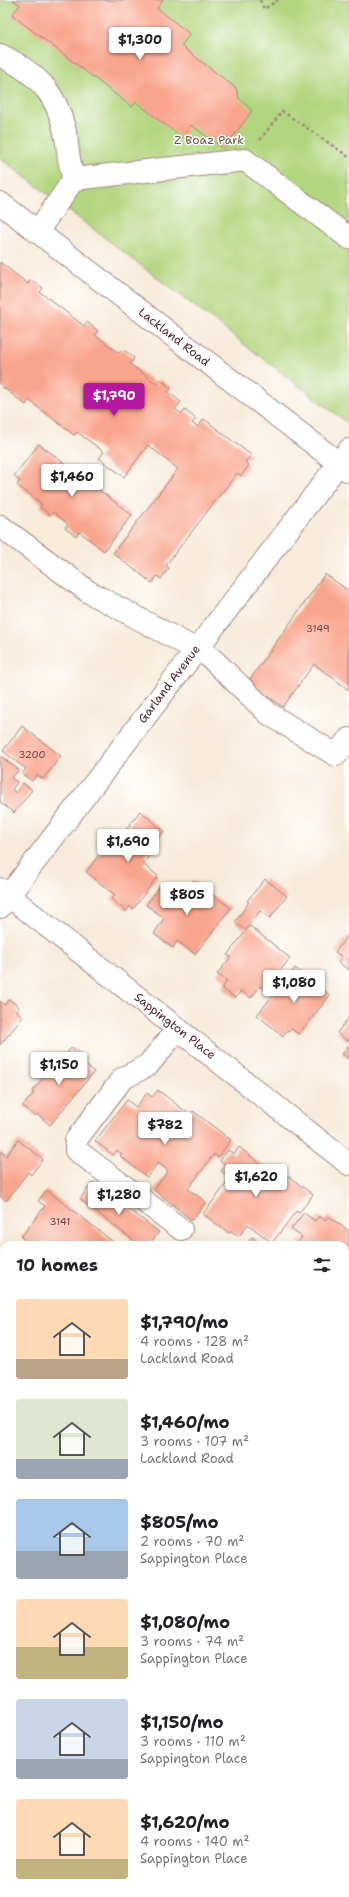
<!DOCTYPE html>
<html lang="en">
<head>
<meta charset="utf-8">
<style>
	body { margin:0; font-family:"Shantell Sans",sans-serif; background:#f6f6f6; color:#202124; height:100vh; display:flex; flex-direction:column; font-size:15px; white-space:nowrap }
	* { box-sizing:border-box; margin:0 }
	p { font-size:13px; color:#757577 }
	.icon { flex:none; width:22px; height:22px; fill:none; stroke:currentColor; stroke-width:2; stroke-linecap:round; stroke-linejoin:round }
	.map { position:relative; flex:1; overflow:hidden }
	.drawer { position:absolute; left:0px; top:1241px; width:349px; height:656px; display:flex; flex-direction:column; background:#fff; border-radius:12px 12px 0 0; box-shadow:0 4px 16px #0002 }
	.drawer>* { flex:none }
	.price { position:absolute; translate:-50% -34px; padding:0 9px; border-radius:4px; background:#fff; color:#222; font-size:13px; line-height:26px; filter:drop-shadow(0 1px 2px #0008) }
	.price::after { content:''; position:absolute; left:50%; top:24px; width:12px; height:9px; margin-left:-6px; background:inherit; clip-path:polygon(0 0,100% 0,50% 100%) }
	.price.active { background:#b5179e; color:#fff }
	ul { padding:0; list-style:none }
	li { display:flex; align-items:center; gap:12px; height:100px; padding:0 16px }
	li span { display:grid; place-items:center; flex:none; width:112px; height:80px; border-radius:4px; color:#555 }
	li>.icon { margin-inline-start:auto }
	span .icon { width:48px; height:48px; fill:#fffc; stroke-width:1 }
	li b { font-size:17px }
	h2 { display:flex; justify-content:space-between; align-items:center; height:48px; padding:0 16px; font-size:17px }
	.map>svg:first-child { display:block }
	.green { fill:#b2d67f; stroke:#7e7a55 }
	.building { fill:#f9a48c }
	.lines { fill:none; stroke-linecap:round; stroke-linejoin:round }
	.minor-casing { stroke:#a08582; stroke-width:24 }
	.path { stroke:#a08582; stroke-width:2.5; stroke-dasharray:3 3; stroke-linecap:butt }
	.minor { stroke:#fff; stroke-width:22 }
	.labels { text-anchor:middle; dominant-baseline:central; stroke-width:3; stroke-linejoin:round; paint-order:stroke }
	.number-label { font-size:10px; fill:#764043 }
	.park-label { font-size:12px; fill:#695644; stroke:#fff }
	.street-label { font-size:12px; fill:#4a1f2b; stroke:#fff }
</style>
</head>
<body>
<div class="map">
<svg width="349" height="1897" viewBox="0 0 349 1897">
	<rect width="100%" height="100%" fill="#fff"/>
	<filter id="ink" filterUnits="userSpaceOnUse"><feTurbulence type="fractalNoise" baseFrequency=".025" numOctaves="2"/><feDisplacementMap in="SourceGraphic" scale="8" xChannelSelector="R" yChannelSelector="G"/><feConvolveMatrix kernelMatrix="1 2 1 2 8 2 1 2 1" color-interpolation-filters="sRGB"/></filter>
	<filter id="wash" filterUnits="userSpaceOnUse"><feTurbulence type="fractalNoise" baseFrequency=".012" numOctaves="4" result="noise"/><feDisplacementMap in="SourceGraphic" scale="16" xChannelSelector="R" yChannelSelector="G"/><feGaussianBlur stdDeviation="0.9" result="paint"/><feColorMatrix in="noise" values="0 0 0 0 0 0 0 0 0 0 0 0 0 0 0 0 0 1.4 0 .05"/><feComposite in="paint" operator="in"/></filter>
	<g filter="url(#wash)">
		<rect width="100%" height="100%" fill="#f7ebd9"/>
		<path class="green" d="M0 0H349V424L0 158Z"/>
		<g id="blocks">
			<path class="building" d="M13 0H163L157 8 190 34 181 46 236 88 239 98 252 111 224 149 191 125 182 138 136 102 132 107 12 15 20 5Z
				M0 262 28 284 31 280 43 288 40 292 84 326 87 322 98 331 95 335 119 353 123 349 134 358 130 364 157 384 160 379 171 388 168 392 181 402 175 409 182 414 185 410 196 419 192 423 198 427 204 419 251 455 245 462 249 465 241 476 237 473 166 565 169 568 161 579 157 576 152 583 113 553 178 469 148 445 124 477 99 458 104 452 77 432 74 435 29 400 26 405 0 385Z
				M39 444 132 515 104 551 80 532 76 536 65 528 68 524 53 512 50 515 40 507 42 504 17 485 20 481 14 476Z
				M325 574 349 591V690L314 664 283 707 248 682Z
				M22 726 61 756 43 779 37 775 32 781 22 774 26 769 3 751Z
				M0 756 19 770 11 778 17 782 12 790 16 793 23 783 32 790 14 813 0 802Z
				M140 811 164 831 145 855 148 858 143 864 158 876 133 909 130 906 126 911 111 899 115 895 86 872 111 839 116 843Z
				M265 879 287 896 270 918 260 911 245 930 235 922 249 902 247 901Z
				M193 881 231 908 195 954 177 941 173 948 154 934 164 918 146 905 161 884 180 898Z
				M250 926 290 958 268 986 264 989 260 986 251 998 241 991 235 998 222 988 227 981 217 974 231 957 227 955Z
				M349 934V970L338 962 342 957 335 952Z
				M295 968 330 995 299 1034 291 1029 289 1031 287 1030 283 1036 257 1015Z
				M9 999 19 1007 16 1011 23 1017 0 1045V1001L5 1005Z
				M349 1017V1042L337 1033Z
				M349 1045V1059L342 1054Z
				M72 1047 87 1059 83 1063 94 1072 50 1125 37 1114 35 1116 23 1106 34 1093 32 1092 55 1062 57 1064Z
				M158 1090 190 1115 193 1111 231 1140 218 1157 214 1154 188 1189 206 1202 192 1220 154 1190 168 1171 161 1165 158 1163 147 1177 120 1156 122 1154 117 1150 113 1155 95 1141 127 1100 136 1107 147 1093 152 1097Z
				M18 1140 43 1159 31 1175 28 1172 6 1201 0 1196V1151L6 1156Z
				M239 1147 271 1172 275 1166 313 1195 299 1213 296 1211 272 1243 248 1224 239 1236 231 1231 229 1233 203 1214 227 1183 234 1189 236 1186 239 1189 241 1186 221 1171 226 1165 220 1161 228 1150 234 1154Z
				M93 1182 159 1232 149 1245H139L80 1199Z
				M47 1190 117 1245H32L21 1237 45 1206 38 1201Z
				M304 1213 315 1221 319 1216 325 1220 328 1216 349 1231V1334L345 1331V1245H296L302 1237 291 1229Z
				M252 1237 263 1245H246Z
				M4 1338V1390L0 1395V1343Z
				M349 1395V1455L345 1460V1400Z
				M4 1485V1503L0 1500V1490Z
				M0 1673 4 1677V1760L0 1766Z
				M345 1690 349 1693V1740L345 1745Z
				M159 1893H197L194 1897H155Z
				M231 1893H278L276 1895 278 1897H228Z"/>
		</g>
	</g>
	<g filter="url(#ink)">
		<use href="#blocks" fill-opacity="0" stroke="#a08582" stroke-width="1"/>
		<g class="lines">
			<defs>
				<path id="minor" d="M0 55C41 75 60 97 67 143 69 158 69 165 74 179L37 232
					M74 179 245 160 349 238
					M0 203 349 471
					M0 526 89 592 210 657 269 714 336 755 349 739
					M0 889 349 1164
					M0 907 349 450
					M178 1029 148 1065 122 1079 76 1140V1150L181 1229
					M0 1577 4 1580
					M345 1838 349 1841"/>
			</defs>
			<use href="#minor" class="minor-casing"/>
			<path class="path" d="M260 0 264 9 278 0
				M260 140 282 111 349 157"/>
			<use href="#minor" class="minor"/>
		</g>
	</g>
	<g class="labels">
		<g class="number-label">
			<text x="318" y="628">3149</text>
			<text x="32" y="754">3200</text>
			<text x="60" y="1221">3141</text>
		</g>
		<g class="park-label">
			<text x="209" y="140">Z Boaz Park</text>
		</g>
		<g class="street-label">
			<text transform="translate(174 337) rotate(38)">Lackland Road</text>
			<text transform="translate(169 684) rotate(-53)">Garland Avenue</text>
			<text transform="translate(175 1026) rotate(38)">Sappington Place</text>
		</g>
	</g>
</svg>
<b class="price" style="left:140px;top:61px">$1,300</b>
<b class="price active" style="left:114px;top:417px">$1,790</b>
<b class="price" style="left:72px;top:498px">$1,460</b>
<b class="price" style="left:128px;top:863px">$1,690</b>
<b class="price" style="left:187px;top:916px">$805</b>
<b class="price" style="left:294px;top:1004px">$1,080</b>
<b class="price" style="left:59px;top:1086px">$1,150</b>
<b class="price" style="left:165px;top:1146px">$782</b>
<b class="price" style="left:256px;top:1198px">$1,620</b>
<b class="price" style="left:119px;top:1216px">$1,280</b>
<section class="drawer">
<h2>10 homes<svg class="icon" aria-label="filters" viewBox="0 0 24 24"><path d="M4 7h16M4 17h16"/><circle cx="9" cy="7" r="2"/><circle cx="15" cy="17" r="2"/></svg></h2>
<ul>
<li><span style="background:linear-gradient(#ffd9b3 75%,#b9a48a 0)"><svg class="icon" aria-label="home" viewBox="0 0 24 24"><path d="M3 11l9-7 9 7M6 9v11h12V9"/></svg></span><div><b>$1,790/mo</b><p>4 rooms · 128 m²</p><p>Lackland Road</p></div></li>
<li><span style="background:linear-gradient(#dfe7d0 75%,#9aa5b1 0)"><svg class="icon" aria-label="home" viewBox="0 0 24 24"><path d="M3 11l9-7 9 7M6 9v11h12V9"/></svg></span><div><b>$1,460/mo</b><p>3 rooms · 107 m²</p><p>Lackland Road</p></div></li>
<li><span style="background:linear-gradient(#a9c7e8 65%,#9aa5b1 0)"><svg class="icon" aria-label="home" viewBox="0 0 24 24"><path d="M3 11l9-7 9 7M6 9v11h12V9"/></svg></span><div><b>$805/mo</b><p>2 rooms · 70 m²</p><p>Sappington Place</p></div></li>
<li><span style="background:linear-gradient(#ffd9b3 60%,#c2b280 0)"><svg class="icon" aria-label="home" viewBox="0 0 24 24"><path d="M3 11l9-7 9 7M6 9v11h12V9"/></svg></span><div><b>$1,080/mo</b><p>3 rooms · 74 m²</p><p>Sappington Place</p></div></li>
<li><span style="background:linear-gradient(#c9d6e8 75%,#9aa5b1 0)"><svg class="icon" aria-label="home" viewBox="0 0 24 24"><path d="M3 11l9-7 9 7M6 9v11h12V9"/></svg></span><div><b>$1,150/mo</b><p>3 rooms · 110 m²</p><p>Sappington Place</p></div></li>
<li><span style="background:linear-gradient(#ffd9b3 75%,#c2b280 0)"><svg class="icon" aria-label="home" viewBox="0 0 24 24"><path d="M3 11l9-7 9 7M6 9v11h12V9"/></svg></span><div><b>$1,620/mo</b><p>4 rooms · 140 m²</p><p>Sappington Place</p></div></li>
</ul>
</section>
</div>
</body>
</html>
